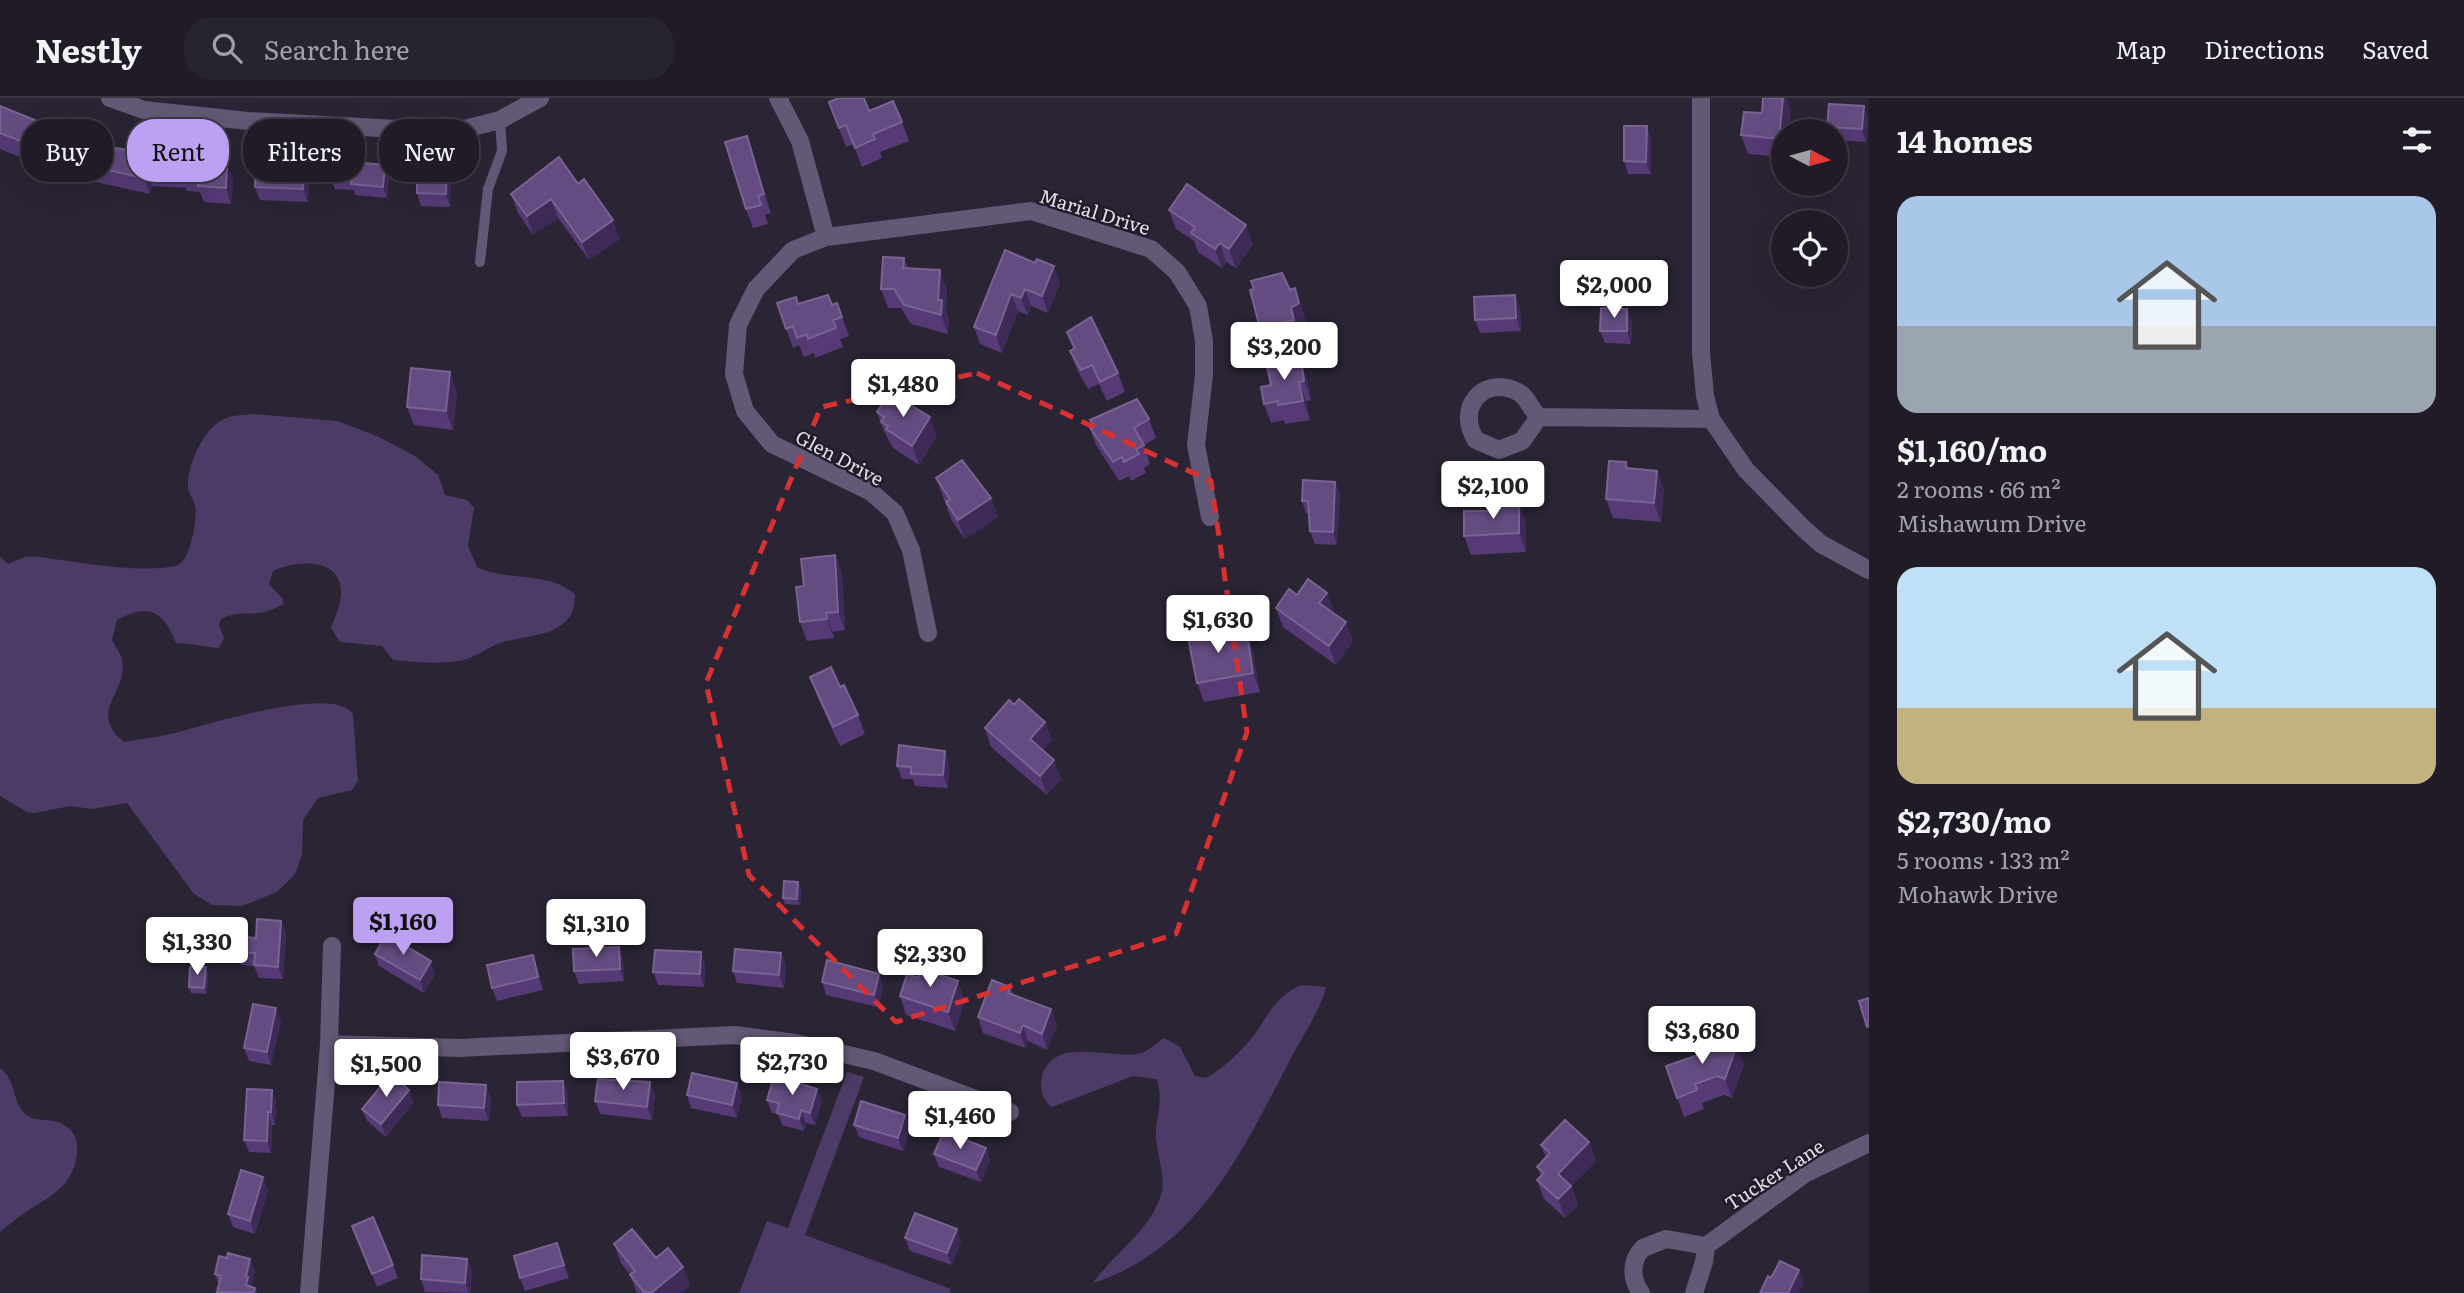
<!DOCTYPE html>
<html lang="en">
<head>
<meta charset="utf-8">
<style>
	body { margin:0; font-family:Literata,serif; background:#28242f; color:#f1f3f6; height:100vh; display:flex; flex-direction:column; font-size:26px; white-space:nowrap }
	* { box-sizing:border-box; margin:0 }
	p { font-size:23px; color:#a2a1a7 }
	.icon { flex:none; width:38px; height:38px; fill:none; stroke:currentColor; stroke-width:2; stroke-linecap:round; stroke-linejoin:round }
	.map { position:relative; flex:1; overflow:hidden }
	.panel { display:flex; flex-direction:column; background:#201b27; width:595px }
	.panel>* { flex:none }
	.guide { position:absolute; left:21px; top:21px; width:665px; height:63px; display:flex; gap:14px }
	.needle { width:46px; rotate:96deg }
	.fabs { position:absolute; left:1771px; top:21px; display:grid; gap:14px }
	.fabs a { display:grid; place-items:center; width:77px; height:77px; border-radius:50%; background:#201b27; box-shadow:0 7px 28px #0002,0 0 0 2px #3d3944; font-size:35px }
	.price { position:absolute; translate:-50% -60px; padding:0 16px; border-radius:7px; background:#fff; color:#222; font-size:23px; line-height:46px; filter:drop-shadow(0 2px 4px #0008) }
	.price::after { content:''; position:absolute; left:50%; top:42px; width:21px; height:16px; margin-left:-10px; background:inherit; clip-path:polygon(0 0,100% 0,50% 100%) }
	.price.active { background:#bca0f2; color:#111 }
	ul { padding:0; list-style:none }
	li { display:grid; align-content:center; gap:14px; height:371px; padding:0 28px }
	li span { display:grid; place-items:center; height:217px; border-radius:21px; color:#555 }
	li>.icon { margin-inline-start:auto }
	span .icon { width:126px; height:126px; fill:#fffc; stroke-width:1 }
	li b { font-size:30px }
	h2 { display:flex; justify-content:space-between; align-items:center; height:84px; padding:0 28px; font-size:30px }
	.pill { padding:0 24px; border-radius:28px; background:#201b27; box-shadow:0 7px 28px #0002,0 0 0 2px #3d3944; font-size:24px; line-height:63px }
	.pill.active { background:#bca0f2; color:#111 }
	header { display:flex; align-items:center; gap:42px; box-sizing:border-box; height:98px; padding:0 35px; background:#201b27; border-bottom:2px solid #3d3944 }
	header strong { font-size:33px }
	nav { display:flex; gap:38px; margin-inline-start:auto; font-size:24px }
	.search { width:490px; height:63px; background:#28242f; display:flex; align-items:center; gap:18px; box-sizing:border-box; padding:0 24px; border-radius:28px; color:#a2a1a7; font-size:26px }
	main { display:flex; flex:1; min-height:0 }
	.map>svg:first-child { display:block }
	.green { fill:#4d3b67 }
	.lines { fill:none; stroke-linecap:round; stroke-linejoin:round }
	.lane { stroke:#635875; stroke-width:10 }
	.street { stroke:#635875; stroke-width:18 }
	.wall { fill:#553a76 }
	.shaded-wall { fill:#3d2a56 }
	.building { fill:#644c82; stroke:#786392; stroke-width:2 }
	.marked { fill:none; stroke:#d73132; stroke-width:5; stroke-dasharray:14 9; stroke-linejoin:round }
	.labels { text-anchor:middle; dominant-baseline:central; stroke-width:5; stroke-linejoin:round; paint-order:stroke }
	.street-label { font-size:19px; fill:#e2dee8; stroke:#211b2a }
</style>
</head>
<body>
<header>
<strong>Nestly</strong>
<div class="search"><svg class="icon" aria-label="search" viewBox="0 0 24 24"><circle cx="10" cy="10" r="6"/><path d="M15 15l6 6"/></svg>Search here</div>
<nav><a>Map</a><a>Directions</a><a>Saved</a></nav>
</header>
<main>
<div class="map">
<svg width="1869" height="1195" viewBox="0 0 1869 1195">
	<rect width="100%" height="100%" fill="#2a2434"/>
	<path class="green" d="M253 316 338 323 379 339 415 358 438 377 445 397 467 402 474 410 468 448 477 469C509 484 548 473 575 496 576 539 531 536 503 544 489 548 477 559 463 562 441 567 415 564 393 562L382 548 340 544 331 530C335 518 342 504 341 492 339 458 294 463 273 473L269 486 283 501V506C255 523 245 509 221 521L219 527 224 540 219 550C203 549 192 545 176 545 164 513 148 505 117 522L112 542C115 548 121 556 122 562 129 595 86 613 124 644 138 641 153 640 166 637 198 630 333 585 353 616L358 683 352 692 318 700 303 722 302 757 295 776 277 794 242 808 212 807 194 796 127 705 92 711 70 708 35 715 27 714 0 698V459L8 466 25 459H38C74 463 144 477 178 467 190 463 198 420 195 408 194 401 188 396 188 388 187 367 205 327 226 320 234 317 245 317 253 316Z
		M1301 887 1326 889C1322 909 1301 941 1291 960 1244 1050 1198 1152 1093 1185 1115 1154 1150 1133 1161 1097 1167 1081 1155 1052 1156 1033 1157 1015 1164 998 1156 981L1133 978 1052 1009C1044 1004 1041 994 1041 985 1047 934 1111 963 1141 955 1148 953 1157 945 1164 940L1180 949 1195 978 1206 980C1226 969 1246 949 1259 930 1272 910 1279 897 1301 887Z
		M0 970C16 982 12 1003 25 1016 36 1025 54 1019 66 1028 76 1035 78 1045 77 1056 74 1083 56 1096 35 1108 23 1115 11 1125 0 1134Z
		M847 974 864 979 805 1137 951 1191 950 1195H739L767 1123 788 1130Z"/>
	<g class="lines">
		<path class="lane" d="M480 164 488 91 502 53 500 22"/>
		<path class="street" d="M110 0 144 12 248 23 453 34 500 22 540 0
			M778 0 800 43 826 139
			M1701 0V254L1705 298 1711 321 1746 372 1803 430 1821 446 1869 472
			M1539 319C1530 311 1528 299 1518 294 1484 276 1455 310 1476 342L1499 352 1522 343 1539 319 1711 321
			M928 535 911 452 895 415 871 394 772 346 745 313 734 276 738 227 756 191 793 152 826 139 1031 113 1151 151 1177 174 1198 208 1204 243V277L1196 347 1210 419
			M329 946 459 950 735 937 796 945 874 963 1010 1014
			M309 1195 329 946 332 848
			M1641 1195C1631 1181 1630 1163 1643 1150L1666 1141 1706 1148
			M1694 1195 1704 1164 1706 1148 1806 1075 1869 1045"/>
	</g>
	<path class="wall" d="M829 4 869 13 902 24 909 43 880 54 882 60 862 69 853 46 846 49Z
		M0 8 54 46 45 69 0 51Z
		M1864 8 1868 21 1866 44 1836 42V33H1829L1827 29Z
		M1791 13 1783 33V59L1748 56 1741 37Z
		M1647 28 1651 41V76H1628L1624 63Z
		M747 38 771 115 765 117 768 126 753 130 746 111Z
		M559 59 620 141 589 162 558 120 533 137 518 115 511 96Z
		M219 66H227L233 82 231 106 204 104 200 94 187 93 186 90 152 88 150 96 96 84 90 68Z
		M304 67 309 80 308 104 260 102 255 89Z
		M389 78 387 100 355 97 354 92 335 91 330 80Z
		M451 80 450 109 421 108 417 95Z
		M1169 112 1253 146 1236 170 1226 164 1222 170 1198 154 1194 143 1176 131Z
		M1005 152 1060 185 1048 215 1031 208 1028 217 1018 213 1002 255 980 246 974 229Z
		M904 160 908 170 947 191 946 212 949 221 948 236 911 226 901 210H888L881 191Z
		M1295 190 1306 224 1297 229 1300 241 1267 249 1260 230 1290 192Z
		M777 205 832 207 837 205 849 238 840 241 843 249 815 260 814 255 804 259 799 247 793 250Z
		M1520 209 1521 233 1480 235 1475 222Z
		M1627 211 1632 224 1631 246 1605 245 1600 233Z
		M1067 234 1118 275 1125 294 1107 303 1099 286 1088 291 1077 272 1070 253 1073 251Z
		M1296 258 1309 287 1311 302 1306 303 1310 322 1285 326 1284 322 1271 325 1264 306 1271 287Z
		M457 293 453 332 414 327 407 309Z
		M877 314 937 338 919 367 893 350 884 333Z
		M1149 321 1156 340 1144 347 1150 366 1144 370 1146 375 1131 383 1129 378 1119 383 1096 347 1089 328 1092 327 1090 322Z
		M1626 364 1628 370 1657 373 1664 392 1661 424 1613 420 1606 401Z
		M936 380 991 400 998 419 965 441 952 423Z
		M1335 384 1340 397 1337 447 1315 446 1310 433 1309 416 1306 415 1302 403Z
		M1526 425V454L1471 457 1464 438Z
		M835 457 842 476 845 532 833 534 834 540 807 543 800 524 804 488Z
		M1327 495 1334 514 1333 515 1353 543 1336 567 1283 529 1276 510 1297 497Z
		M1247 536 1253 555 1260 594 1204 604 1197 585 1212 542Z
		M810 579 840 589 858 617 865 636 840 648 817 598Z
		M1014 607 1045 624 1052 642 1043 652 1054 662 1061 681 1047 697 991 649 985 630Z
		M949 665 948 690 915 688 913 681H902L897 668Z
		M801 791 800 807 785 806 783 800Z
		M281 823 286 836 283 881 259 880 254 868 241 867 236 854Z
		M701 854 705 867 704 889 658 887 653 874Z
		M781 855 786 868 784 890 737 885 733 873Z
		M375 856 435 876 424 895 379 868Z
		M533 857 537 869 543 892 497 903 492 890Z
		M623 862 624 883 579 886 574 873Z
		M206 869 208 876 207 896 191 895 189 889Z
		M941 877 965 902 955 933 906 917 900 898 918 880Z
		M822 884 883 889 878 909 826 897Z
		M1010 889 1013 896 1051 911 1057 927 1047 952 1028 943 1025 950 983 935 978 919Z
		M281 923 271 967 249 963 244 950Z
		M1707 947H1737L1744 966 1732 1000 1724 997 1702 1005 1704 1011 1684 1019 1666 968 1698 957Z
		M563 983 568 996V1018L522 1019 517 1007Z
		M272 992 276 1004 275 1027H272L271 1055 249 1054 244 1042Z
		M655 996 652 1022 600 1016 595 1003Z
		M687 997 742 998 737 1020 691 1010Z
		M491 1000 489 1023 442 1020 438 1007Z
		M767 1002 822 1003 815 1027 806 1025 804 1033 782 1027 778 1016 772 1015Z
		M414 1004 386 1039 367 1023 362 1011Z
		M905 1017 910 1029 903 1053 859 1039 854 1027Z
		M1589 1044 1596 1063 1571 1088 1578 1107 1565 1120 1544 1101 1537 1082 1541 1078 1537 1069 1546 1060 1541 1047Z
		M986 1050 990 1063 981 1084 939 1069 934 1056Z
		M268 1092 255 1136 233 1129 228 1116Z
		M352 1128 393 1167 398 1180 377 1189Z
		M905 1140 961 1143 952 1167 910 1153Z
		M557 1145 569 1180 525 1193 520 1180Z
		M614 1146 683 1169 690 1188 681 1195H637L630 1177 621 1165Z
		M227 1160 250 1161 255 1174 251 1187 252 1189 255 1190 257 1195H217L219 1188 215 1176Z
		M467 1161 472 1174 470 1195 425 1194 421 1181Z"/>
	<path class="shaded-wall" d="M1783 0H1786L1791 13 1789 33H1783V52L1779 41Z
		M1864 8 1868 21 1866 44 1862 31Z
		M47 27 54 46 45 69 38 50Z
		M1647 28 1651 41V76L1646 64Z
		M747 38 753 57 771 115 764 96Z
		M214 52 220 68 214 65Z
		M227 66 233 82 231 106 226 90Z
		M304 67 309 80 308 104 303 91Z
		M385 67 389 78 387 100 383 89Z
		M447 68 451 80 450 109 446 96Z
		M146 72 152 88 150 96 144 80Z
		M551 101 558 120 533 137 527 118Z
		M613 122 620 141 589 162 582 144Z
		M1246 127 1253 146 1236 170 1229 151Z
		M1220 145 1226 164 1222 170 1215 151Z
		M1054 168 1060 185 1048 215 1042 198Z
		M940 172 947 191 946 212 949 221 948 236 941 217 938 202Z
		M1295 190 1306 224 1297 229 1300 241 1291 210Z
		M1025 191 1031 208 1028 217 1021 200Z
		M1011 196 1018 213 1002 255 996 237Z
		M1515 197 1520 209 1521 233 1516 220Z
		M1627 211 1632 224 1631 246 1627 233Z
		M1302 268 1309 287 1311 302 1304 283Z
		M450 274 457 293 453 332 446 313Z
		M1299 284 1306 303 1310 322 1303 303Z
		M930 319 937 338 919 367 912 348Z
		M1657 373 1664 392 1661 424 1654 405Z
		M1335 384 1340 397 1337 447 1333 434Z
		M991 400 998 419 965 441 958 422Z
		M1519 406 1526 425V454L1519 435Z
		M835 457 842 476 845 532 838 514Z
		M1327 495 1334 514 1326 524 1319 505Z
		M826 515 833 534 834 540 827 521Z
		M1346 524 1353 543 1336 567 1329 548Z
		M1247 536 1253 555 1260 594 1253 575Z
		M1045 624 1052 642 1037 660 1030 641Z
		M945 653 949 665 948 690 943 677Z
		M1054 662 1061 681 1047 697 1040 678Z
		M798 784 801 791 800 807 797 801Z
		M281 823 286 836 283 881 278 869Z
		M619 849 623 862 624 883 620 871Z
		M701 854 705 867 704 889 700 876Z
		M781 855 786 868 784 890 779 877Z
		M533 857 537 869 543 892 538 879Z
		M431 863 435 876 424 895 420 882Z
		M206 869 208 876 207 896 204 890Z
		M879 876 883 889 878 909 874 897Z
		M958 883 965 902 955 933 948 914Z
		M276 910 281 923 271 967 267 954Z
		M1051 911 1057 927 1047 952 1042 936Z
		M1023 927 1028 943 1025 950 1020 935Z
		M1737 947 1744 966 1732 1000 1725 981Z
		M563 983 568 996V1018L564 1005Z
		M650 984 655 996 652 1022 647 1009Z
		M737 985 742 998 737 1020 732 1007Z
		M486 987 491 1000 489 1023 484 1010Z
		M817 991 822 1003 815 1027 810 1015Z
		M272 992 276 1004 275 1027 271 1014Z
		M409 992 414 1004 386 1039 381 1026Z
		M801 1012 806 1025 804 1033 799 1021Z
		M268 1014 272 1027 271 1055 267 1043Z
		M905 1017 910 1029 903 1053 898 1040Z
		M1589 1044 1596 1063 1571 1088 1578 1107 1565 1120 1558 1101V1076Z
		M986 1050 990 1063 981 1084 976 1072Z
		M263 1079 268 1092 255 1136 250 1123Z
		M957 1131 961 1143 952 1167 947 1155Z
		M250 1161 255 1174 251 1187 253 1192 246 1187V1178Z
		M467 1161 472 1174 470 1195H469L465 1185Z
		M683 1169 690 1188 681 1195H651Z
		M1799 1172 1804 1185 1799 1195H1788Z"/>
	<path class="building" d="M839 0H864L869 13 893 3 902 24 873 36 875 41 855 50 846 27 839 30 829 4Z
		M1763 0H1783L1779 41 1741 37 1744 14 1762 15Z
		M1829 6 1864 8 1862 31 1827 29Z
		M0 8 47 27 38 50 0 35Z
		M1624 28H1647L1646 64 1624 63Z
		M747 38 764 96 758 98 761 107 746 111 725 44Z
		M94 47 177 59 178 49 214 52V65L227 66 226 90 198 88 199 78 181 77 182 74 146 72 144 80 90 68Z
		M559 59 578 86 584 81 613 122 582 144 551 101 527 118 511 96Z
		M331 62 385 67 383 89 351 86 352 81 330 80Z
		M256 65 304 67 303 91 255 89Z
		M427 67 447 68 446 96 417 95V72L427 73Z
		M1187 86 1246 127 1229 151 1220 145 1215 151 1191 135 1195 129 1169 112Z
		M1005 152 1035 165 1037 161 1054 168 1042 198 1025 191 1021 200 1011 196 996 237 974 229Z
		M883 159 904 160 903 170 940 172 938 202H942L941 217 904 207 894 191H881Z
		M1282 175 1290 192 1295 190 1299 205 1291 210 1294 222 1260 230 1250 192 1254 191 1251 183Z
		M828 197 832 207 837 205 842 219 833 222 836 230 808 241 807 236 797 240 793 228 786 231 777 205 796 199 798 206Z
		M1515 197 1516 220 1475 222 1474 199Z
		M1601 210 1627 211V233H1600Z
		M1091 219 1118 275 1100 284 1092 267 1081 272 1070 253 1075 250 1067 234Z
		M1296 258 1298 269 1302 268 1304 283 1299 284 1303 303 1278 307V303L1264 306 1261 289 1271 287 1266 263Z
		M411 270 450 274 446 313 407 309Z
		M890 294 930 319 912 348 886 331 888 328 881 324 884 319 877 314Z
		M1137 301 1149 321 1134 330 1144 347 1136 351 1139 356 1124 364 1122 359 1113 364 1089 328 1093 326 1090 322Z
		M962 362 991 400 958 422 946 404 950 401 936 380Z
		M1609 363 1626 364V370L1657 373 1654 405 1606 401Z
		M1303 382 1335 384 1333 434 1310 433 1308 403H1302Z
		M1489 406H1519V435L1464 438V413H1489Z
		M835 457 838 514 826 515 827 521 800 524 796 489 804 488 801 461Z
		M1308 481 1327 495 1319 505 1346 524 1329 548 1276 510 1289 491 1297 497Z
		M1206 526 1209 542 1247 536 1253 575 1197 585 1186 529Z
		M831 569 840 589 844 587 858 617 833 629 810 579Z
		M1019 601 1045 624 1030 641 1054 662 1040 678 985 630 1009 602 1014 607Z
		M899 647 945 653 943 677 911 676V669L897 668Z
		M784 783 798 784 797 801 783 800Z
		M257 821 281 823 278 869 254 867 255 855 236 854 238 838 256 840Z
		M386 836 431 863 420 882 375 856Z
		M619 849 620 871 574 873 573 851Z
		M735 851 781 855 779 877 733 873Z
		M655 852 701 854 700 876 653 874Z
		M533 857 538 879 492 890 487 867Z
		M827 862 879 876 874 897 822 884Z
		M923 866 939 871 937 876 958 883 948 914 900 898 907 876 918 880Z
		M190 869H206L204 890 189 889Z
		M992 882 1010 889 1008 895 1051 911 1042 936 1023 927 1020 935 978 919Z
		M1869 900V928L1867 929 1859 903Z
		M253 906 276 910 267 954 244 950Z
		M1709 937 1737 947 1725 981 1717 978 1695 986 1697 992 1677 1000 1666 968 1698 957 1700 946 1707 947Z
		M692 975 737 985 732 1007 687 997Z
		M391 976 409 992 381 1026 362 1011Z
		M774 978 817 991 810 1015 801 1012 799 1021 777 1015 779 1005 767 1002Z
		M598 981 650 984 647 1009 595 1003Z
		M563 983 564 1005 517 1007V984Z
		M439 984 486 987 484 1010 438 1007Z
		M247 991 272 992 271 1014H268L267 1043 244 1042Z
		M861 1003 905 1017 898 1040 854 1027Z
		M1565 1022 1589 1044 1558 1076 1571 1088 1558 1101 1537 1082 1544 1075 1537 1069 1550 1055 1541 1047Z
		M944 1033 986 1050 976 1072 934 1056Z
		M241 1072 263 1079 250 1123 228 1116Z
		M915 1115 957 1131 947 1155 905 1140Z
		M373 1119 393 1167 372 1176 352 1128Z
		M632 1131 656 1160 668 1150 683 1169 651 1195H645L630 1177 635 1173 614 1146Z
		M557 1145 564 1167 520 1180 514 1158Z
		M228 1155 250 1161 246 1178 248 1179 246 1187 255 1190 253 1195 217 1194 221 1178 215 1176 219 1158 227 1160Z
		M422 1157 467 1161 465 1185 421 1181Z
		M1780 1163 1799 1172 1788 1195H1760L1768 1178 1771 1180Z"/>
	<path class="marked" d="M977 275 1211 383 1247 634 1176 836 896 924 749 777 706 585 821 309Z"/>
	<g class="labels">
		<g class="street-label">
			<text transform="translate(1095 113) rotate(17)">Marial Drive</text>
			<text transform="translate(840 359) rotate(28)">Glen Drive</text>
			<text transform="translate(1774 1076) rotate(-33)">Tucker Lane</text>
		</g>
	</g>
</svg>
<div class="fabs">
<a><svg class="needle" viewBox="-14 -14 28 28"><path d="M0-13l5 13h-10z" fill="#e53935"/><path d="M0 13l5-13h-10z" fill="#a2a1a7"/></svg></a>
<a><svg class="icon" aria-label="locate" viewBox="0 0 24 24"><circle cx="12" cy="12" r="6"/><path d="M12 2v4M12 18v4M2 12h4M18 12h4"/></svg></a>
</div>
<b class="price" style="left:1614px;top:222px">$2,000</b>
<b class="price" style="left:1284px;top:284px">$3,200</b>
<b class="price" style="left:903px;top:321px">$1,480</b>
<b class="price" style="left:1493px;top:423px">$2,100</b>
<b class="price" style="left:1218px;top:557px">$1,630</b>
<b class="price active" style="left:403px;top:859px">$1,160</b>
<b class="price" style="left:596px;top:861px">$1,310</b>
<b class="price" style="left:197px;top:879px">$1,330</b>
<b class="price" style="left:930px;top:891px">$2,330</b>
<b class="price" style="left:1702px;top:968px">$3,680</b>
<b class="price" style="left:623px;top:994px">$3,670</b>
<b class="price" style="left:792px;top:999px">$2,730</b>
<b class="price" style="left:386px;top:1001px">$1,500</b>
<b class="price" style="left:960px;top:1053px">$1,460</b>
<div class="guide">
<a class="pill">Buy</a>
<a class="pill active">Rent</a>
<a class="pill">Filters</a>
<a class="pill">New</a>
</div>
</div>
<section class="panel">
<h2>14 homes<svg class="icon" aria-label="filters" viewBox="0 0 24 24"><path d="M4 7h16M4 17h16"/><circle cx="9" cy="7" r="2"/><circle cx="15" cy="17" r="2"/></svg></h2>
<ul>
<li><span style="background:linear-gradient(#a9c7e8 60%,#9aa5b1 0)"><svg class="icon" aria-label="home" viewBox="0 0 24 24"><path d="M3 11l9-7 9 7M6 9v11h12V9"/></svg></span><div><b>$1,160/mo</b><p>2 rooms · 66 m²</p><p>Mishawum Drive</p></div></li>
<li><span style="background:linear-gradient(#bfe0f5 65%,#c2b280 0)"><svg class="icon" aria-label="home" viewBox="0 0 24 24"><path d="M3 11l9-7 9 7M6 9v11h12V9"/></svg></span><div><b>$2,730/mo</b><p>5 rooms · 133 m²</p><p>Mohawk Drive</p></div></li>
</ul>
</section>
</main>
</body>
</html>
